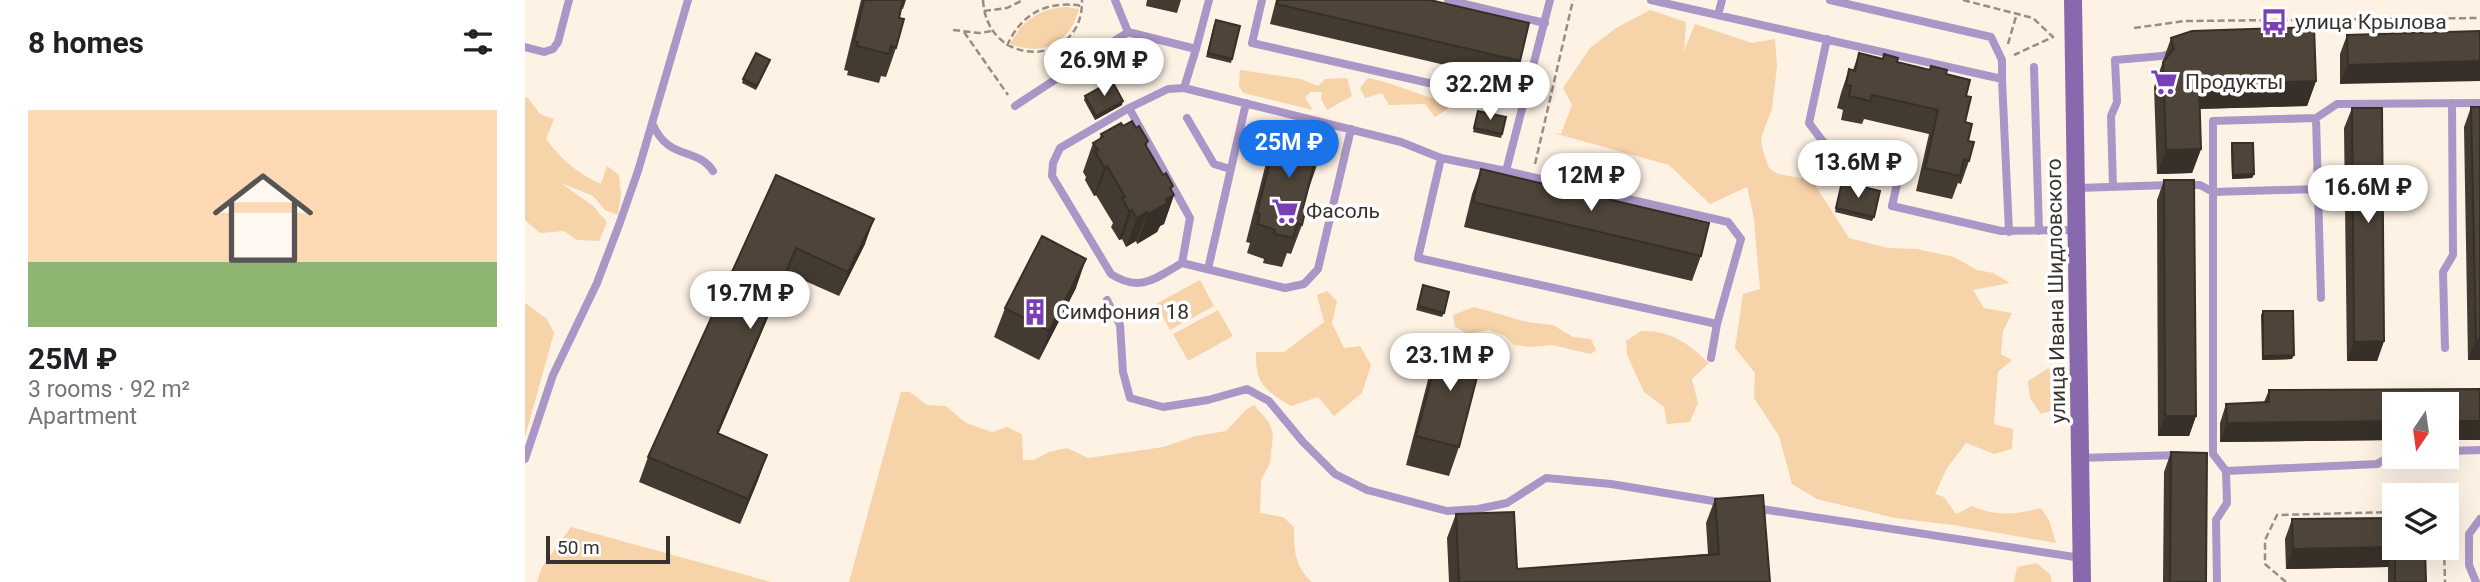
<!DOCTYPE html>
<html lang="en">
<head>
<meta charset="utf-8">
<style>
	body { margin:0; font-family:Roboto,sans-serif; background:#f2f2f2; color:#202124; height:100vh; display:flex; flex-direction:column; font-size:26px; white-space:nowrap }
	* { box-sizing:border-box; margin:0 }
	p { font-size:23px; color:#757577 }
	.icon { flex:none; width:38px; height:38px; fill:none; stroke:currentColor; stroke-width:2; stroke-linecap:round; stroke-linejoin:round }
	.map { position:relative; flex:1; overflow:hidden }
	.drawer { display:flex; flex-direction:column; background:#fff; width:525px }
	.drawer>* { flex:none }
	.needle { width:46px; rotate:193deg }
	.tools { position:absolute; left:1857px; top:392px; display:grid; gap:14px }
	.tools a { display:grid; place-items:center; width:77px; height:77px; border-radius:0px; background:#fff; box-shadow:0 7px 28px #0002; font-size:35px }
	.scale { position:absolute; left:21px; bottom:18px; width:124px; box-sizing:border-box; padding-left:7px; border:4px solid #37322d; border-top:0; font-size:19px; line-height:24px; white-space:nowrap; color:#37322d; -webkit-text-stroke:5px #fff; paint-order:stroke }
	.price { position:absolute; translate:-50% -60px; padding:0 16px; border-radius:24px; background:#fff; color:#222; font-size:23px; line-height:46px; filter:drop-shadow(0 2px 4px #0008) }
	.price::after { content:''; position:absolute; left:50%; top:42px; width:21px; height:16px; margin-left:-10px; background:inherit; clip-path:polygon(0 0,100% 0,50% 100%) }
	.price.selected { background:#1a73e8; color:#fff }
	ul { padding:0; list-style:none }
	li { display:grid; align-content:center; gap:14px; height:371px; padding:0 28px }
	li span { display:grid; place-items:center; height:217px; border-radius:0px; color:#555 }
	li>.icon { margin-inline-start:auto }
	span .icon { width:126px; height:126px; fill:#fffc; stroke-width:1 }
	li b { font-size:30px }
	h2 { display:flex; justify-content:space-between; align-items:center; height:84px; padding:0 28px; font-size:30px }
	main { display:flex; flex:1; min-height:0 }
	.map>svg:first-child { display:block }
	.green { fill:#f6d3a9 }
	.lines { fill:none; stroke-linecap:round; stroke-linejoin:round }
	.path { stroke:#978e85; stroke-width:2.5; stroke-dasharray:7 3.5; stroke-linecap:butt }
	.lane { stroke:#ab97c7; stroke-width:8 }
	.secondary { stroke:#8869ae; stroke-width:18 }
	.wall { fill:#433a31 }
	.shaded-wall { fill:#373028 }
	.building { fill:#4e4439; stroke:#373028; stroke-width:2 }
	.labels { text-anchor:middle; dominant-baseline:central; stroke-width:7; stroke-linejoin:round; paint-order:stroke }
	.poi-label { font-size:21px; fill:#37322d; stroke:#fff; text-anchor:start }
	.street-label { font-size:21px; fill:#37322d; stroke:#fff }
</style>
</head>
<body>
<main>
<section class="drawer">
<h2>8 homes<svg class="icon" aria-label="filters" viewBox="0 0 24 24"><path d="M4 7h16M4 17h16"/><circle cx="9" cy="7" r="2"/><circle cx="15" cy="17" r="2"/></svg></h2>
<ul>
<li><span style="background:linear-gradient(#ffd9b3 70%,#8fb573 0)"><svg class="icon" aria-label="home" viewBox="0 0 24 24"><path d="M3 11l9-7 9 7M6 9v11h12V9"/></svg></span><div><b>25M ₽</b><p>3 rooms · 92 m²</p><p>Apartment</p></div></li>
</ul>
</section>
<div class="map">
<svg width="1955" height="582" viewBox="0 0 1955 582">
	<rect width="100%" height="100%" fill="#fef2e5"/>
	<path class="green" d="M542 7 554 9C545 43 519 57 485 44 498 20 515 8 542 7Z
		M1125 10 1161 22 1159 51 1170 24 1227 43 1250 39 1252 66 1247 109 1236 138 1238 151 1244 168 1253 174 1287 180 1324 238 1363 248 1392 249 1429 257 1452 270 1468 273 1485 283 1448 290 1459 308 1487 313 1478 331 1476 354 1487 360 1473 372 1469 424 1488 429 1487 449 1469 454 1441 443 1422 468 1410 494 1419 497 1431 514 1447 506C1471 517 1492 514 1516 508L1524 520 1531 543 1428 525 1370 518 1292 499 1267 484 1254 436 1229 398 1230 373 1210 348 1218 294 1235 289 1229 219 1222 187 1185 204 1144 165 1025 132 1036 134 1047 105 1038 88 1065 48 1091 28Z
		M715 70 776 79 793 86 800 79 822 78 827 96 802 110 796 99 797 92H785L780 98 788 110 718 93 714 86Z
		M843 78C871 83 894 96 921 102L923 109 910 117 900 104 864 105 857 93 840 98 835 88Z
		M0 97 3 98 15 114 29 119 21 139C36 159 53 174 76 184L82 166 94 175 96 194 93 215 80 210 68 196 36 183 68 206 82 222 74 241 52 240 39 231 15 233 0 220Z
		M675 280 689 306 645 330 631 304Z
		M802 291 812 301 807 323 819 348 835 346 846 365 837 393 809 416 793 397 766 406C740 390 730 384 731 352H759L799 322 792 295Z
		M0 303 22 319 29 333 0 437Z
		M949 307 1002 322 1028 325 1048 337 1066 339 1071 350 1066 354 1027 345 1005 347 989 345 979 335 963 330 943 334 930 327 928 315Z
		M693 310 708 336 663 361 648 334Z
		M1116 331C1146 330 1164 344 1184 363L1167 379 1173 403 1165 422 1142 424 1139 407 1119 392 1102 355 1101 341Z
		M1530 367 1536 376 1535 393 1528 410 1516 414 1505 398 1503 381 1522 369Z
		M376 392H385L402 405 421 406 441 423 467 432 482 427 497 434 498 460H509L524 452 542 448 563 458 638 447 671 436 701 431 721 410 729 405 744 422 748 434 745 463 736 480 735 513 758 517 769 527C769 549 769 566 787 582H324Z
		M46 527 246 582H12L17 567Z
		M1511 563 1525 574 1527 582H1489L1492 567Z"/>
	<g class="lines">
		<path class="path" d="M458 0C462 71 559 67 557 0
			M1438 0 1508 18 1528 37 1489 55
			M459 11 482 8 498 0
			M1609 28 1660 21 1955 18
			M428 30 454 33 467 31
			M439 32 483 95
			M1483 44 1492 13
			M482 46C496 13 523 0 557 6
			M1010 164 1048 0
			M1919 548 1920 582
			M1761 582 1740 564V540L1752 515 1869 512"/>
		<path class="lane" d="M590 0 603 32 671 49 684 0
			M737 0 727 43 997 104
			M923 0 1020 23
			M1025 0 981 171 1203 222 1216 239 1192 324 1186 358
			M1126 0 1477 79 1484 232
			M1305 0 1466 37 1477 60V79
			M1193 15 1197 0
			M1302 39 1284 123 1299 143 1377 162 1367 206 1476 231 1552 230
			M0 47 19 52 28 49 33 42 44 0
			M671 49 659 88 876 142 916 158
			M1509 67 1514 231
			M490 106 603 32
			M604 108 665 218 657 263C631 278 615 293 586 274L527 176 528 163 535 148 604 108 643 89 659 88
			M662 118 689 164 705 169
			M1791 118 1796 298
			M127 123C144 162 171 146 188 171
			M981 171 916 158 893 258 1192 324
			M1662 185H1675L1688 192 1793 189
			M1588 187 1586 116 1592 102 1590 60 1637 56 1647 53
			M1553 188 1645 185
			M657 263 760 288 779 284 793 269 826 129
			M683 269 721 103
			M582 300 595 325 598 372 605 398 638 407 683 400 722 389 744 401 778 442 810 474 842 490 922 511 953 509 982 503 1021 478 1086 484 1200 503
			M1920 348 1918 272 1928 255 1927 103
			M1922 451 1955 450
			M1555 458 1653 455
			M0 459 28 375 72 283 94 225 113 171 163 0
			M1701 471 1852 464 1869 454
			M1230 508 1556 558
			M1692 582 1691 520 1702 503 1701 471 1688 454V121L1791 118 1812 104 1955 103
			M1951 582 1944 565V534L1955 519"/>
		<path class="secondary" d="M1548 0 1557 582"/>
	</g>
	<path class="wall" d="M336 0H381L378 9H376L374 18 371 48 361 77 356 76 354 83 322 75 323 71 319 70Z
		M622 0H656L652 13 621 6Z
		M751 0H905L995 61 988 81 745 24Z
		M689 24 707 59 706 63 681 57Z
		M1955 31 1815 84V54L1822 35Z
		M1646 38 1791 81 1782 106 1675 109 1676 149 1667 173 1632 174 1629 87Z
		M1334 53 1421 74 1441 96 1440 122 1443 141 1444 161 1436 184 1433 183 1427 199 1391 191 1404 134 1339 119 1337 124 1316 120 1318 110 1312 108 1316 93 1324 69 1328 70Z
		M243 64 231 90 217 83 218 79Z
		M560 96 597 105 570 120 559 100Z
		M1946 107 1955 360H1943L1939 127Z
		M1827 108 1859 341 1852 361H1822L1819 128Z
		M953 111 977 134 976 138 948 132Z
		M759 125 792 145 793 162 783 191 778 208 777 225 766 254 762 253 757 267 738 263 739 259 722 253 725 243 721 242 741 163 752 134 755 135Z
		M598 126 611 128 623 141 621 147 649 195 639 224 635 226 632 232 612 244 611 241 601 247 597 239 594 240 586 227 588 223 571 195 569 196 560 180 561 177 558 172 568 143 574 140 576 134Z
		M1707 143 1729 174 1727 178 1707 179 1706 147Z
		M956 169 1176 256 1167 281 939 227 947 194Z
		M251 175 340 244 314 296 262 273 193 434 242 455 233 480 215 524 114 482 123 457Z
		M1639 180 1671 416 1664 436H1633L1632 200Z
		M1316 186 1349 217 1347 221 1310 212Z
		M551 288 514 360 469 337 480 308Z
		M897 289 919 313 917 317 891 310Z
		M1738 311 1767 359 1737 360 1736 315Z
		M917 339 934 447 924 476 881 465 906 368Z
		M1955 389V440H1922V404H1869V440L1695 442V423L1701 404 1739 402 1744 390Z
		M1646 452 1681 582H1638L1639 472Z
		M1190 499 1245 582H924L922 538 931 514 992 569 1183 554 1181 523Z
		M1767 519 1864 524 1901 582H1863V567L1761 569 1760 539Z"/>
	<path class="shaded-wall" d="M1955 61V81L1815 84 1823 65Z
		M1791 81 1782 106 1665 109 1674 85Z
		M598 101 597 105 570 120 571 116Z
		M1676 149 1667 173 1632 174 1641 150Z
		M582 166 571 195 569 196 579 167Z
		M1729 174 1727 178 1707 179 1708 175Z
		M648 186 644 197 649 195 639 224 635 226 632 232 612 244 623 214 645 188Z
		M607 210 597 239 594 240 604 211Z
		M622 212 611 241 601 247 612 218Z
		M349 219 340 244 314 296 323 272Z
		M271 248 262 273 183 458 192 433Z
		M561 259 551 288 514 360 524 331Z
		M1951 340H1955V360H1943Z
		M1859 341 1852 361H1822L1829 342Z
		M1769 355 1767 359 1737 360 1738 356Z
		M1640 416H1671L1664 436H1633Z
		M1869 421V440L1695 442 1702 423Z
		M1922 421H1955V440H1922Z
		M242 455 233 480 215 524 223 499Z
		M1869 547 1863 567 1761 569 1768 549Z"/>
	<path class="building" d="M339 0H378L374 18 379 19 371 48 366 46 364 54 332 46 333 42 329 41Z
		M753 0H905L1004 23 995 61 752 4Z
		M691 20 715 26 707 59 683 53Z
		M1789 27 1791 81 1674 85 1676 149 1641 150 1638 62 1649 49 1646 38 1667 31Z
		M1955 31V61L1823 65 1822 35Z
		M231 53 245 60 232 86 218 79Z
		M1334 53 1358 59 1359 54 1373 58 1372 62 1405 70 1406 66 1422 70 1421 74 1445 80 1441 96 1446 97 1440 122 1447 124 1443 141 1449 142 1444 161 1439 159 1435 176 1400 168 1413 110 1347 95 1345 101 1324 96 1326 86 1321 85 1324 69 1330 71Z
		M587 81 598 101 571 116 560 96Z
		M1946 107H1955V340H1951Z
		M1827 108H1857L1859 341 1829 342Z
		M953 111 981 117 977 134 949 128Z
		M607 121 611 128 614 126 623 141 620 144 638 175 641 173 648 186 645 188 649 195 641 199 643 203 623 214 622 212 612 218 607 210 604 211 597 198 600 197 582 166 579 167 570 151 573 150 568 143 578 137 576 134 596 123 598 126Z
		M759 125 767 128 768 126 776 128 777 126 796 131 792 145 797 146 793 162 790 161 778 208H781L777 225 772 223 768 238 749 234 750 230 733 224 735 214 732 213 752 134 756 135Z
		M1707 143H1728L1729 174 1708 175Z
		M956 169 1184 223 1176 256 948 202Z
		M251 175 349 219 323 272 271 248 192 433 242 455 223 499 123 457Z
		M1639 180H1669L1671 416H1640Z
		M1317 182 1355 191 1349 217 1311 208Z
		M517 236 561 259 524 331 480 308Z
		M898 285 924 292 919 313 893 306Z
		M1738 311H1768L1769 355 1738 356Z
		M917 339 959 350 934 447 891 436Z
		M1955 389V421H1922V404H1869V421L1702 423 1701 404 1744 402V390Z
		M1646 452 1682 453 1681 582H1645Z
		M1238 495 1245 582H934L931 514 989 512 992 569 1194 554 1190 499Z
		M1864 518V524L1869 523V547L1768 549 1767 519Z
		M1870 548H1900L1901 582H1870Z"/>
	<defs>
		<symbol id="bus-bare" viewBox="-9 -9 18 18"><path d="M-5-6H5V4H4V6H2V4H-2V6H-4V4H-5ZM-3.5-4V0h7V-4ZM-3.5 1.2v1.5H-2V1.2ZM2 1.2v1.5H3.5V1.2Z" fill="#7b3fb5" stroke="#fff" stroke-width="2.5" paint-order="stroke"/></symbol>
		<symbol id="supermarket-bare" viewBox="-9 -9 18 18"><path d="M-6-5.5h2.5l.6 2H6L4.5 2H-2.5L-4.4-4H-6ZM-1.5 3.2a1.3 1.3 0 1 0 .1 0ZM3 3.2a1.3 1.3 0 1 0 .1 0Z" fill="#7b3fb5" stroke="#fff" stroke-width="2.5" paint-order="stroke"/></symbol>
		<symbol id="building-bare" viewBox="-9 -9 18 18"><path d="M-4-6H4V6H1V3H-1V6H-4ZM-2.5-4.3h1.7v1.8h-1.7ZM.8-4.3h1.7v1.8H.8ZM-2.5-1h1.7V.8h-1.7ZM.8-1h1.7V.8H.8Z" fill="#7b3fb5" stroke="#fff" stroke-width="2.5" paint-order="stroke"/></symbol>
	</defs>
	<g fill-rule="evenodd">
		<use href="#bus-bare" x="1730" y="3" width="38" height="38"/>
		<use href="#supermarket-bare" x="1620" y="63" width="38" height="38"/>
		<use href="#supermarket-bare" x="741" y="192" width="38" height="38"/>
		<use href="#building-bare" x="491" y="293" width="38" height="38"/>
	</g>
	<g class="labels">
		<g class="poi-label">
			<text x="1770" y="22">улица Крылова</text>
			<text x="1660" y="82">Продукты</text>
			<text x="781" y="211">Фасоль</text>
			<text x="531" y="312">Симфония 18</text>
		</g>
		<g class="street-label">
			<text transform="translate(1531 291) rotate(-91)">улица Ивана Шидловского</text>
		</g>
	</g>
</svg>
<div class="tools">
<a><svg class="needle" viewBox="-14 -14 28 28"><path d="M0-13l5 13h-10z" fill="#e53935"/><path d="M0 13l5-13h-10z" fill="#757577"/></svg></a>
<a><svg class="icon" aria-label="layers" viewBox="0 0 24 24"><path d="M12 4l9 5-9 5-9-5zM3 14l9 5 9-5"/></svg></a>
</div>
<div class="scale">50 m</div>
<b class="price" style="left:579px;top:98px">26.9M ₽</b>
<b class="price" style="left:965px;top:122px">32.2M ₽</b>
<b class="price selected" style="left:764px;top:180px">25M ₽</b>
<b class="price" style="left:1333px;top:200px">13.6M ₽</b>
<b class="price" style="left:1066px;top:213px">12M ₽</b>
<b class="price" style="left:1843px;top:225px">16.6M ₽</b>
<b class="price" style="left:225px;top:331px">19.7M ₽</b>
<b class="price" style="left:925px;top:393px">23.1M ₽</b>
</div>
</main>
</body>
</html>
